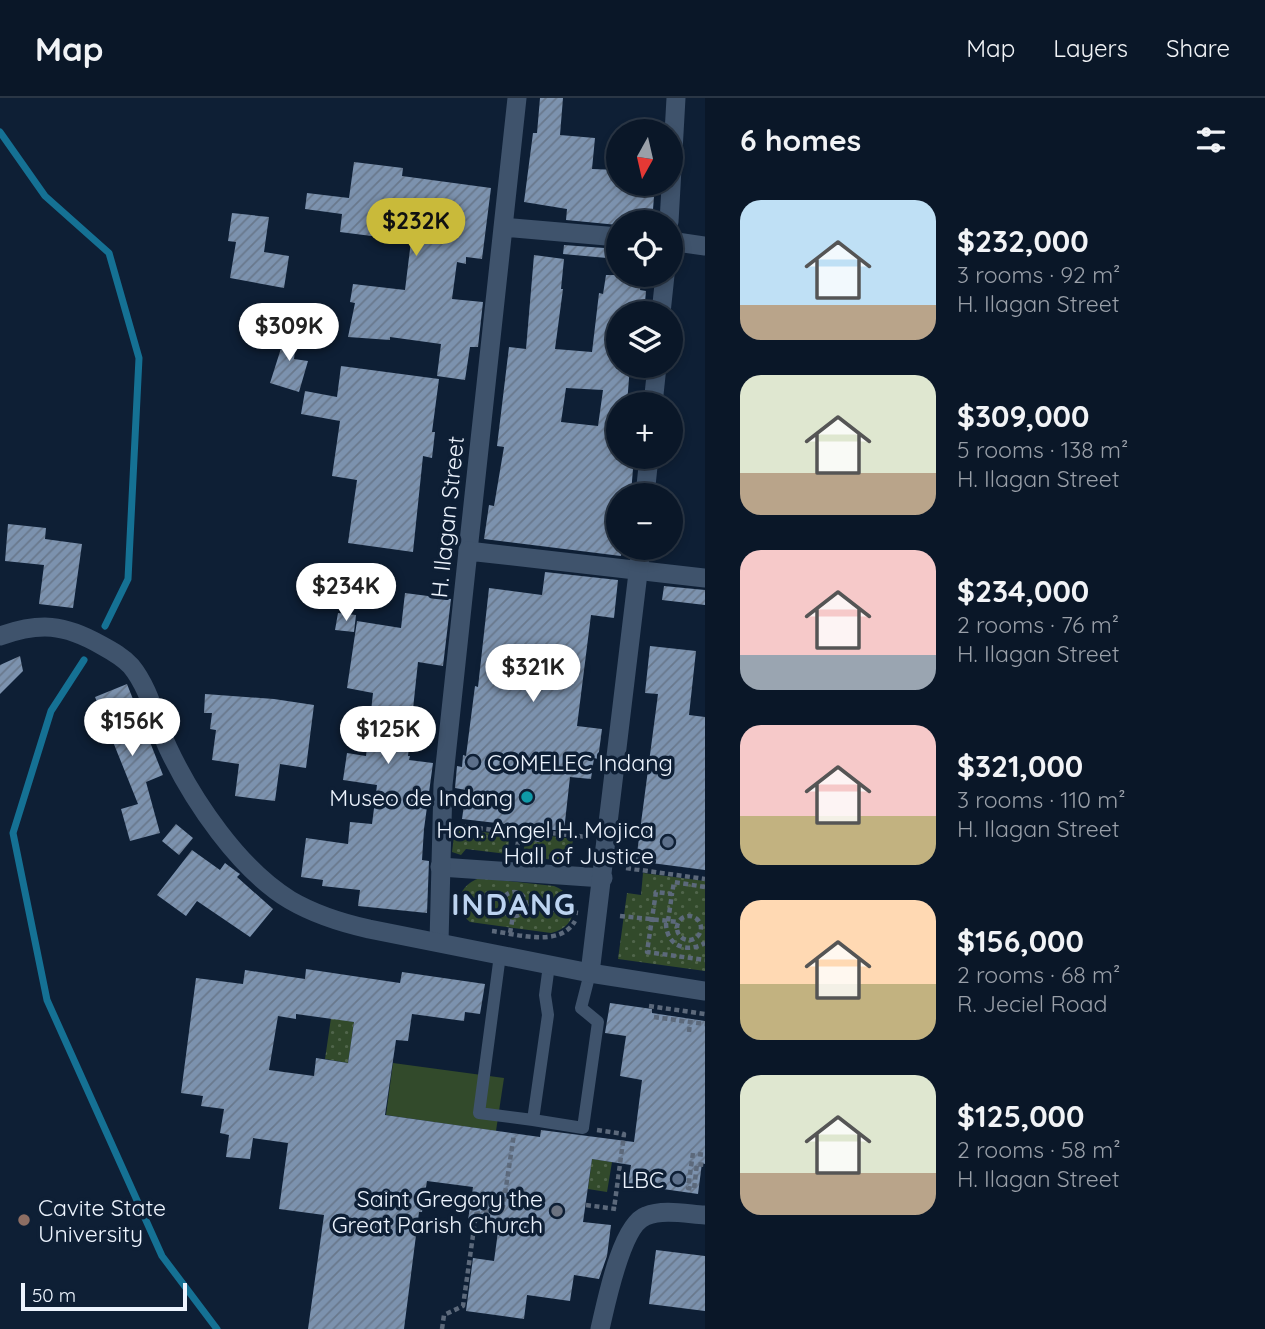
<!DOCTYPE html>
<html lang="en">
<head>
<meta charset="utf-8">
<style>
	body { margin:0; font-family:Quicksand,sans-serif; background:#182434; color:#f1f3f6; height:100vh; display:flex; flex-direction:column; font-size:26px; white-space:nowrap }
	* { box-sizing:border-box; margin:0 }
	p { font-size:23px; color:#999fa8 }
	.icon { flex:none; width:38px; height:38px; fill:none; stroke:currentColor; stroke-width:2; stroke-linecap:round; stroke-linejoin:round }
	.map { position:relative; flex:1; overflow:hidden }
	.side { display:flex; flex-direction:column; background:#0a1728; width:560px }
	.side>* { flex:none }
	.needle { width:46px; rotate:188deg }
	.tools { position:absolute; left:606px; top:21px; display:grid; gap:14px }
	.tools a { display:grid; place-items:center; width:77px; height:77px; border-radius:50%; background:#0a1728; box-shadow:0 4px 10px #0003,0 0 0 2px #2a3645; font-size:35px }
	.scale { position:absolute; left:21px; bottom:18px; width:166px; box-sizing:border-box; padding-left:7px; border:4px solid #ecf3fd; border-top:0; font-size:19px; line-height:24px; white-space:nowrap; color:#ecf3fd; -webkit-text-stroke:5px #0e1f35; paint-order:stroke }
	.price { position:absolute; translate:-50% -60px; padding:0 16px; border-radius:24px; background:#fff; color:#222; font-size:23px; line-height:46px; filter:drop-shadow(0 2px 4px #0008) }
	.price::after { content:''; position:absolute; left:50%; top:42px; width:21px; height:16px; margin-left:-10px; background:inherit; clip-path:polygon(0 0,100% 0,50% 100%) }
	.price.current { background:#c9ba3a; color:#111 }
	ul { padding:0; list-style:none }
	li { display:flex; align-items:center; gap:21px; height:175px; padding:0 35px }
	li span { display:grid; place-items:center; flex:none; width:196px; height:140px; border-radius:21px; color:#555 }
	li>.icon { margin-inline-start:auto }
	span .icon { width:84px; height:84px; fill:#fffc; stroke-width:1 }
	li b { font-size:30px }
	h2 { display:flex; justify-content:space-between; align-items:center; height:84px; padding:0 35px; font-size:30px }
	header { display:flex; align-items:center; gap:42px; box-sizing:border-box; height:98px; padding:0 35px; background:#0a1728; border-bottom:2px solid #2a3645 }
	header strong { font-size:33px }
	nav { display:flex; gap:38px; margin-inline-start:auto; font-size:24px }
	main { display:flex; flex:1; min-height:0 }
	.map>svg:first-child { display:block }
	.park { fill:url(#park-dots) }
	.pitch { fill:#324a2b }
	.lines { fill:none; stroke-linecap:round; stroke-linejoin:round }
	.stream { stroke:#157194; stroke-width:7 }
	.building { fill:url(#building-hatch); fill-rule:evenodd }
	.path { stroke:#5c697b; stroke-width:4.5; stroke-dasharray:5 3.5; stroke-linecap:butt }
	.service { stroke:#3f536c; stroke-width:12 }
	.pedestrian { stroke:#3f536c; stroke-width:19 }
	.minor { stroke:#3f536c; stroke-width:19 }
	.tertiary { stroke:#3f536c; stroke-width:19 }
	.secondary { stroke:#3f536c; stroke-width:19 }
	.service-dot { fill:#5c6f8a; stroke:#0e1f35; stroke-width:2.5 }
	.culture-dot { fill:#0f9aa8; stroke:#0e1f35; stroke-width:2.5 }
	.worship-dot { fill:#6b7280; stroke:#0e1f35; stroke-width:2.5 }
	.education-dot { fill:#8d6e63; stroke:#0e1f35; stroke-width:2.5 }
	.labels { text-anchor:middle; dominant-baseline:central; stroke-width:7; stroke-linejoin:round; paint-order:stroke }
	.street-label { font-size:23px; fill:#ecf3fd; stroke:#0e1f35 }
	.poi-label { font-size:23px; fill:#ecf3fd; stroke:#0e1f35; text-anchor:end }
	.district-label { font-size:30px; font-weight:bold; letter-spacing:2px; fill:#bcd3f0; stroke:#0e1f35 }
</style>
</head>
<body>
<header>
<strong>Map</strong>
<nav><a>Map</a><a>Layers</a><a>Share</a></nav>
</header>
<main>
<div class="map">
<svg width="705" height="1231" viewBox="0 0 705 1231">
	<defs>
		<pattern id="park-dots" width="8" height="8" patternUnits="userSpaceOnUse" patternTransform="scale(1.75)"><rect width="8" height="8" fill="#324a2b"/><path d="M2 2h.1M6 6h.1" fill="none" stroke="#50654b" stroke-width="1.8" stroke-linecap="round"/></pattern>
		<pattern id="building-hatch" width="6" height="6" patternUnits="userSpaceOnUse" patternTransform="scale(1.75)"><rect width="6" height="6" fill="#7c92ae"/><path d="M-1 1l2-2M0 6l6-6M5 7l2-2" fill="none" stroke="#69788c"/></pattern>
	</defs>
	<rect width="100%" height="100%" fill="#0e1f35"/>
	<path class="park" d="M455 730 505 737 509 742 507 756 466 751 461 757 452 754Z
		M544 737 573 741 570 764 522 758 526 742 542 744Z
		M643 775 705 783V873L618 861 627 795 641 797Z
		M480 780 554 788C581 798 579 829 551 835L470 824C452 809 458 787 480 780Z
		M331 920 354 924 348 965 325 961Z
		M592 1061 612 1064 607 1094 588 1091Z"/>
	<path class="pitch" d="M393 965 504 980 496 1033 386 1017Z"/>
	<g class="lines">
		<path class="stream" d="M0 34 45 98 109 155 139 260 128 481 105 528
			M84 562 51 613 13 735 47 902 162 1158 217 1231"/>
	</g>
	<path class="building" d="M540 0H563L560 37 595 40 592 71 618 72V86H655L652 124H618V127L566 122 567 111 524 104 533 35H537Z
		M354 64 403 70 402 78 491 90 482 161 466 159V166L457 164 452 201 483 204 478 249H470L465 282 437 278 441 246 390 239V242L348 239 355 205 350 204 353 186 405 192 411 143 340 134 342 116 305 111 307 95 349 100Z
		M232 115 269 119 264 154 289 158 284 190 230 180 236 144 228 143Z
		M564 147 618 151V161L563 156Z
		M534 157 564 161 561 191H563L555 251 592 254 599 195 603 196 606 177H642L640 192 646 193 644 215H618V268H630L627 306H618V359H634L631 395 629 397H618V450H622L621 458 484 441 489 407 494 408 504 349 497 348 509 249 526 251ZM566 290 603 292 598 328 561 324Z
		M290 222 298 224 294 261 308 263 299 294 270 285Z
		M341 268 439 281 432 334H435L432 360 423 358 413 454 348 445 357 382 332 378 340 323 301 316 305 293 337 299Z
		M8 426 46 430 45 441 82 446 73 510 39 506 44 467 5 463Z
		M545 474 618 482 614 520 591 517 577 628 602 631 598 661 594 660 591 681 570 679 564 733 535 730 534 733 520 731 505 729V726L462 721 466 692 455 690 457 668 462 669 463 657 466 658 475 588 478 589 489 490 542 497Z
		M664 488 705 492V507L662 502Z
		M405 495 451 501 443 568 418 564 408 658H410L409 662 433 665 424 731 422 762 429 763 427 815 358 808 360 792 322 788 323 782 301 779 306 740 348 746 350 724 372 726 377 687 343 682 347 655 366 658 373 595 347 590 357 523 401 530Z
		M338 515 356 517 354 534 335 532Z
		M650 548 696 553 689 617 705 619V772L636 763 658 596 645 595Z
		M20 558 23 573 0 596V567Z
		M127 586 163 677 146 684 160 735 130 743 121 711 138 706 95 599Z
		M205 596 274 601 314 607 306 670 280 666 275 703 235 698 239 666 212 662 216 632 210 631 212 615H204Z
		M176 726 193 740 179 757 162 743Z
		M192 752 220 772 225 765 237 774 240 776 237 779 273 811 250 839 197 803 186 818 157 797Z
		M306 871 400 885 402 874 485 886 480 916 465 914 464 923 412 916 408 943 396 942 385 1017 540 1039 541 1032 634 1044 642 982 620 978 626 938 605 935 610 905 652 911V915L705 923V1066L702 1065 698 1096 628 1086 631 1067 592 1061 583 1124 611 1127 607 1158 599 1181 574 1177 570 1203 527 1197 524 1221 466 1213 473 1160 494 1163 499 1126 468 1122 473 1089 427 1083 422 1114H419L404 1231H308L324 1117 279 1111 288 1045 253 1040 250 1061 226 1059 229 1037 220 1035 224 1011 201 1008 203 998 181 995 196 880 243 886 245 872 305 881ZM296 916 354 924 348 965 316 960 314 978 269 972 278 918 296 921Z
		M656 1152 705 1158V1213L649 1206Z"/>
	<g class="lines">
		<path class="path" d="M461 728 519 735
			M518 739 540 742 541 734 587 739
			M516 757 520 731
			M626 770 705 781
			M705 789 674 784 672 796 656 794 647 854 705 862
			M502 806a12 12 0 1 1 24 0a12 12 0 1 1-24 0Z
			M477 804a6 6 0 1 1 12 0a6 6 0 1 1-12 0Z
			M460 801 477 802
			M526 808 578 815
			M620 818 679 824
			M677 830a12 12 0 1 1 24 0a12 12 0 1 1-24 0Z
			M668 823 672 796
			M666 825C666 847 686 856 705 845
			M492 833C517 836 560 850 575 823
			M510 835 513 818
			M649 908 705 916
			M654 919 705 926
			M689 934 690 924
			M597 1032 624 1036 614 1111
			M693 1055 688 1090 694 1091 697 1066 705 1067
			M698 1056 705 1057
			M586 1107 616 1111
			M442 1231 444 1217 463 1208 476 1116 503 1109 514 1036"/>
		<path class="service" d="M500 857 479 1015 533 1022
			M549 867 545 897 548 917 533 1022 583 1030 598 924 581 910 590 875"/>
		<path class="pedestrian" d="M440 769 603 780"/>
		<path class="minor" d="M503 129 618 139
			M670 143 705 148
			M468 453 517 0
			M600 1231C606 1206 621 1127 646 1118 663 1111 687 1116 705 1117"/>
		<path class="tertiary" d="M439 844 443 687 468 453 705 480"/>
		<path class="secondary" d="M669 124 676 0
			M661 215 665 177
			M653 306 657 268
			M645 397 649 359
			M0 538C40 524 64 526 101 547 112 553 123 559 131 568 150 591 156 624 168 650 193 703 239 771 290 802 314 816 342 825 369 831L590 875 705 893
			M590 875 641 450"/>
	</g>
	<g class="service-dot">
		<circle cx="473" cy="664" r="7"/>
		<circle cx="668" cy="744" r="7"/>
		<circle cx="678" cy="1081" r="7"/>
	</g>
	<circle class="culture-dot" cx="527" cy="699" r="7"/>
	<circle class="worship-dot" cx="557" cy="1113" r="7"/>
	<circle class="education-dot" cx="24" cy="1122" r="7"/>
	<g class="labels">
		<g class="street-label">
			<text transform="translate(447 419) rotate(-84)">H. Ilagan Street</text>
		</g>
		<g class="poi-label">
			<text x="487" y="664" text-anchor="start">COMELEC Indang</text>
			<text x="513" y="699">Museo de Indang</text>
			<text x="654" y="731">Hon. Angel H. Mojica<tspan x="654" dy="26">Hall of Justice</tspan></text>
			<text x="664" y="1081">LBC</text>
			<text x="543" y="1100">Saint Gregory the<tspan x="543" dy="26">Great Parish Church</tspan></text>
			<text x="38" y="1109" text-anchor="start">Cavite State<tspan x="38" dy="26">University</tspan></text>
		</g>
		<g class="district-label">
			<text x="514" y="806">INDANG</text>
		</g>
	</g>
</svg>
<div class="tools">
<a><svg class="needle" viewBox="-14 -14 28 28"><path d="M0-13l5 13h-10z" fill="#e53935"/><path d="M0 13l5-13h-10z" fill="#999fa8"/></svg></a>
<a><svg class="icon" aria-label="locate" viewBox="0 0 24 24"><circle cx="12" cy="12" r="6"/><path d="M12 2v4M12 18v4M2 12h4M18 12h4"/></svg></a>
<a><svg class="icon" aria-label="layers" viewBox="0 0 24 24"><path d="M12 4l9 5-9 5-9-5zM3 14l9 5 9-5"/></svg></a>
<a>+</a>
<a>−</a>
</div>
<div class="scale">50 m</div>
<b class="price current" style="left:416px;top:160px">$232K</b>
<b class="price" style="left:289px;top:265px">$309K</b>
<b class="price" style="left:346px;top:525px">$234K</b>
<b class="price" style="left:533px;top:606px">$321K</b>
<b class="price" style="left:132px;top:660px">$156K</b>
<b class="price" style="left:388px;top:668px">$125K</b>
</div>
<section class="side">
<h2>6 homes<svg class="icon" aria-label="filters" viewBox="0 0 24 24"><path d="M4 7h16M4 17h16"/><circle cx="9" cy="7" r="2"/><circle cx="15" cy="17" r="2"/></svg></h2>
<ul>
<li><span style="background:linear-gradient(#bfe0f5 75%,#b9a48a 0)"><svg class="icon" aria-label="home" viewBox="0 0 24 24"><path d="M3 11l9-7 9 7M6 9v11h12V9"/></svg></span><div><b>$232,000</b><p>3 rooms · 92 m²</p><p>H. Ilagan Street</p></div></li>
<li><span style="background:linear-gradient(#dfe7d0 70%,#b9a48a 0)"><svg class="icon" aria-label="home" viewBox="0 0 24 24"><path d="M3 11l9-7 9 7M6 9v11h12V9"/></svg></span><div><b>$309,000</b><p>5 rooms · 138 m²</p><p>H. Ilagan Street</p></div></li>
<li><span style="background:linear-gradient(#f6c9c9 75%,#9aa5b1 0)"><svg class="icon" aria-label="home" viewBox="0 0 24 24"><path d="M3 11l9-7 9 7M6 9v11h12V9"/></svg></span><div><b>$234,000</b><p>2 rooms · 76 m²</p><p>H. Ilagan Street</p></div></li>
<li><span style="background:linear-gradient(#f6c9c9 65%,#c2b280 0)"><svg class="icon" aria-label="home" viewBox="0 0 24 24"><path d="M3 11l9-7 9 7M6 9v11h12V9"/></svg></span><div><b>$321,000</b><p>3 rooms · 110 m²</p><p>H. Ilagan Street</p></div></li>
<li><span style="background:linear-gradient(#ffd9b3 60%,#c2b280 0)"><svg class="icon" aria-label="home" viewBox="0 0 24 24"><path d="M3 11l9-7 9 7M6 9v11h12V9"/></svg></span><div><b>$156,000</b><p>2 rooms · 68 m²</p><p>R. Jeciel Road</p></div></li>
<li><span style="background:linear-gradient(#dfe7d0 70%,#b9a48a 0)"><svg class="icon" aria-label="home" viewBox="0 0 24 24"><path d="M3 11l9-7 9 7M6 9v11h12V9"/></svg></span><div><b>$125,000</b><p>2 rooms · 58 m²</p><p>H. Ilagan Street</p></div></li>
</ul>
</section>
</main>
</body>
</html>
